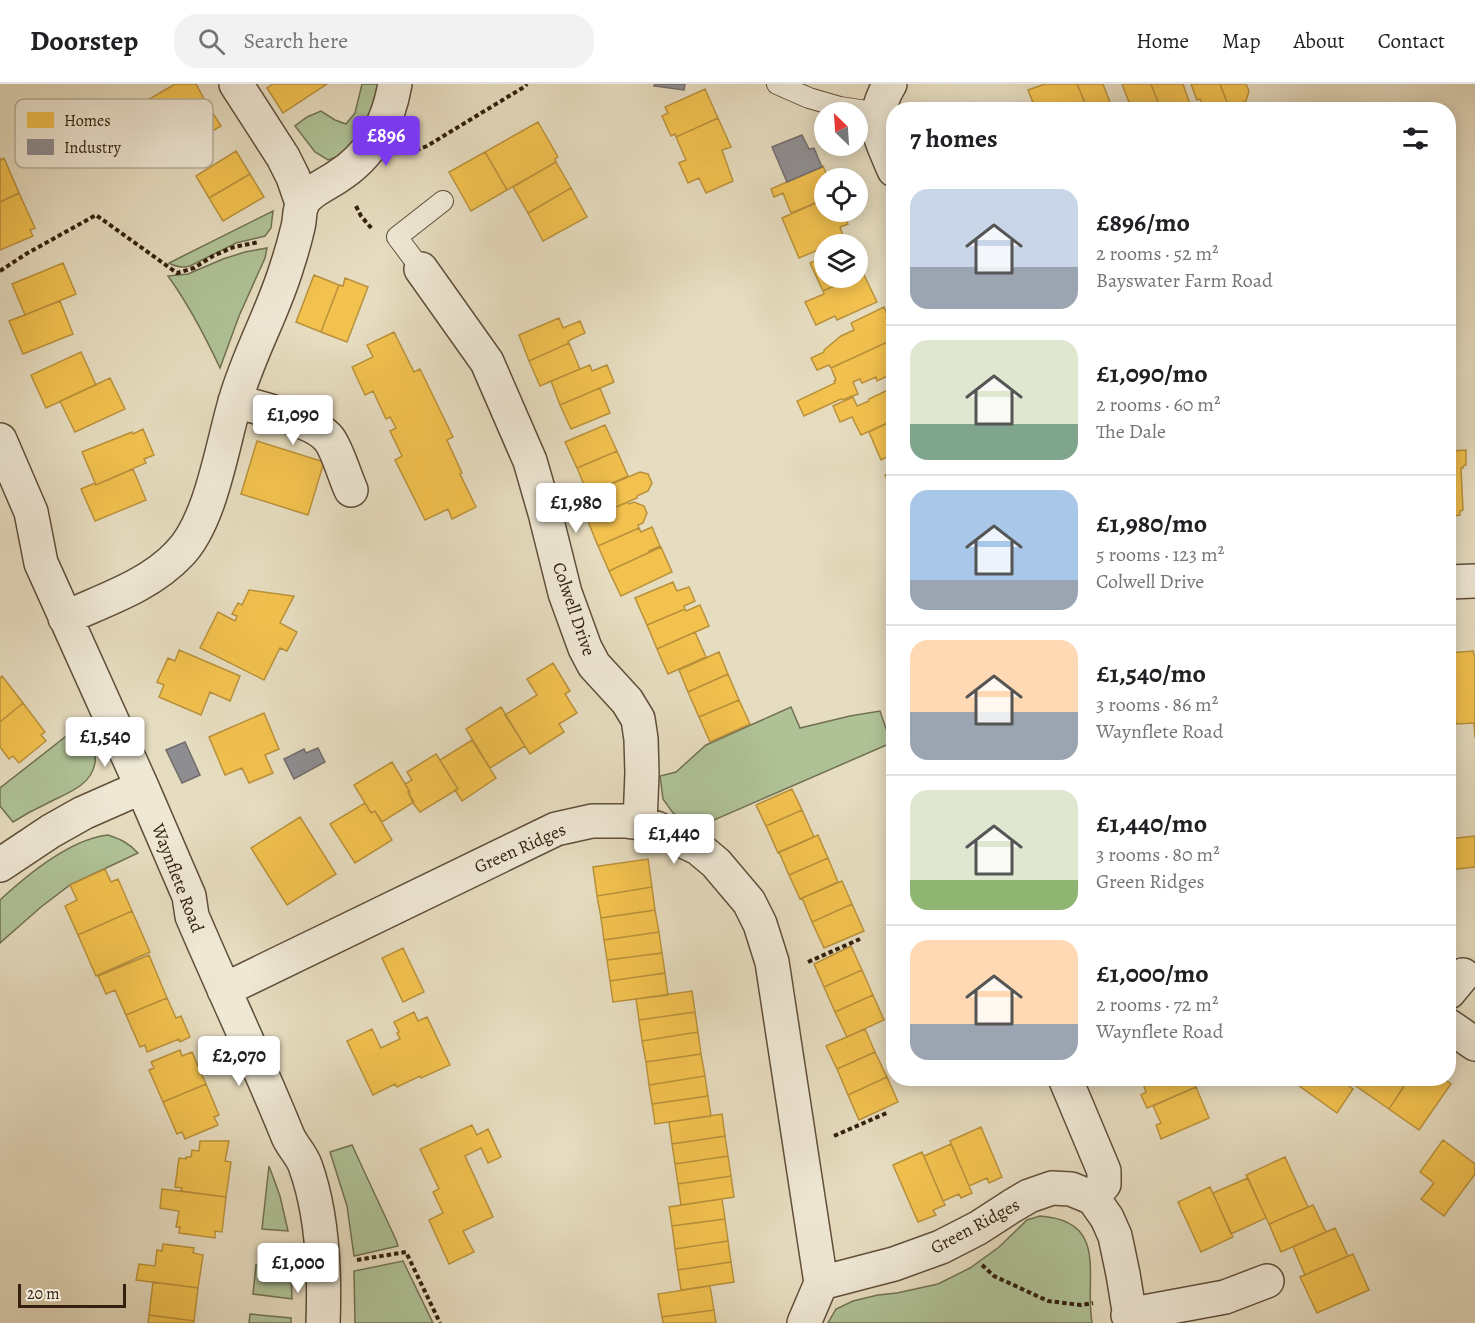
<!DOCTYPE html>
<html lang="en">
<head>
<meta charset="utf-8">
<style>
	body { margin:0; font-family:Alegreya,serif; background:#f2f2f2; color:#202124; height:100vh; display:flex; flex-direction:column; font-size:22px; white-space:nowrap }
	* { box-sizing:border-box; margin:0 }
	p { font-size:20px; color:#757577 }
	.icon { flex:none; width:33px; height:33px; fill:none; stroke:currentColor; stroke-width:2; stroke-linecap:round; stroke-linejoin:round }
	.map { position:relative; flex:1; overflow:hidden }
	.side { position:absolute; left:886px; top:18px; width:570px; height:984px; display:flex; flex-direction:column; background:#fff; border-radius:24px; box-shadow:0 3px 15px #0003 }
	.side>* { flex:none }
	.needle { width:39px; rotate:335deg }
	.fabs { position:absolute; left:814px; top:18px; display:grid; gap:12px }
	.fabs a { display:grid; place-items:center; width:54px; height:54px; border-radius:50%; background:#fff; box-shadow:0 3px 15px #0003; font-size:30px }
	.scale { position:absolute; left:18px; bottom:15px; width:108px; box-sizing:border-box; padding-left:6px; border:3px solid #33200e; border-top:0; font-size:16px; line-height:21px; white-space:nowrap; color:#33200e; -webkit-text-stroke:4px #efe8d5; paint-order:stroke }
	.price { position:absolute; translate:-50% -51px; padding:0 14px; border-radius:6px; background:#fff; color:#222; font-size:20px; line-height:39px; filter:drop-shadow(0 2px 3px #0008) }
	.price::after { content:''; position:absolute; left:50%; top:36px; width:18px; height:14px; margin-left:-9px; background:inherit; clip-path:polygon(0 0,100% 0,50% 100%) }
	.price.selected { background:#7c3aed; color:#fff }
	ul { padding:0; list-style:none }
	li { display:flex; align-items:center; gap:18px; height:150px; padding:0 24px }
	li+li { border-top:2px solid #e0e0e0 }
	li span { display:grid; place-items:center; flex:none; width:168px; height:120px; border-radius:18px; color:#555 }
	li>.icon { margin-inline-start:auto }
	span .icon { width:72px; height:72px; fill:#fffc; stroke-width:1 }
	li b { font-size:26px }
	h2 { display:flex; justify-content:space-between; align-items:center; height:72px; padding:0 24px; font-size:26px }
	header { display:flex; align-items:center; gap:36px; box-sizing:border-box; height:84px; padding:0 30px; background:#fff; border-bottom:2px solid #e0e0e0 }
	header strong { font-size:28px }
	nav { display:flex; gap:33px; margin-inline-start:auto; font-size:21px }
	.search { width:420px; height:54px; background:#f2f2f2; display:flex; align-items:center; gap:15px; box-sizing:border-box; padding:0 21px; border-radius:24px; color:#757577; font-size:22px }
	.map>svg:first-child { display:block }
	.green { fill:#afc296; stroke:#717152; stroke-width:1.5 }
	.homes { fill:#f2c14e; stroke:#b9913b; stroke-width:1.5 }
	.industry { fill:#8d8d92; stroke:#726c6a; stroke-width:1.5 }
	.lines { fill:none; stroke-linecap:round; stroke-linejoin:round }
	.service-casing { stroke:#604f3a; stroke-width:22 }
	.minor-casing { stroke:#604f3a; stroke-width:36 }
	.path { stroke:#33200e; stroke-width:4; stroke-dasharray:4.5 3; stroke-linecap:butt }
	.service { stroke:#efe8d5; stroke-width:20 }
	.minor { stroke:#efe8d5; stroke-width:33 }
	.labels { text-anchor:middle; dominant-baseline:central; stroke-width:6; stroke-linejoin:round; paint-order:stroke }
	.street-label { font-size:18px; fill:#33200e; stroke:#efe8d5 }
	.key { fill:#efe8d5; stroke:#b7ac99; stroke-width:1.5 }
	.key-label { font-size:16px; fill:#33200e }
</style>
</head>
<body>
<header>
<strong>Doorstep</strong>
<div class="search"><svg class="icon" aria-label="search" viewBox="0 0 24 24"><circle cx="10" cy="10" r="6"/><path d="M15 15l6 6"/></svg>Search here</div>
<nav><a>Home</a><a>Map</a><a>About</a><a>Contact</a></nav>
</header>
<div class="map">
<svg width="1475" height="1239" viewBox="0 0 1475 1239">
	<rect width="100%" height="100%" fill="#e6dcbf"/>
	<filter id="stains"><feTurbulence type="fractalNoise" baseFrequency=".00333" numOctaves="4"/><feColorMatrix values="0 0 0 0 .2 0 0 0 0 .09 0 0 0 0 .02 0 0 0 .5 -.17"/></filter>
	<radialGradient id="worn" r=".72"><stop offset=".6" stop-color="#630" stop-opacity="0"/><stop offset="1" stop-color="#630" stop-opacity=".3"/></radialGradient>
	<path class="green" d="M362 0H380L367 47 347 69 328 76 315 68 295 42 307 33 321 27 335 36 346 40 355 29Z
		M273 127 271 144 265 152 236 159 190 182C182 184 176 183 169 179Z
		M267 164 265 174 239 232 220 284C205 252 189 221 168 192L188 190 223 175 245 168Z
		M791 623 800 644 850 632 880 627 891 659 698 743 673 729 663 715 660 692 676 688 706 661Z
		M83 639C88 651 97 665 95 679 91 703 64 710 46 720 35 725 24 731 13 738L0 722V704Z
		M108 751C120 755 129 759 138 769L70 801 41 823 0 859V816C27 791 71 755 108 751Z
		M352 1061 396 1156 398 1162 354 1172 347 1122 330 1068Z
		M269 1082 280 1112 288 1147 262 1145Z
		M1040 1132C1110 1137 1084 1193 1092 1239H828L836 1225 853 1217 878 1211 897 1209 938 1200 970 1184 999 1163 1027 1136Z
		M403 1177 433 1239H355L354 1187Z
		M256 1181 291 1186 292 1215 253 1210Z
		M250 1230 291 1234V1239H249Z"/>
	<path class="homes" d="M175 0H196L204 15 160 41 146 17Z
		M273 0H327L283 29 267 4Z
		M1045 0H1077L1088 26H1036L1028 6Z
		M1077 0H1103L1113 26H1088Z
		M1122 0H1151L1161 26H1132Z
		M1151 0H1183L1190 20 1186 22 1187 26H1161Z
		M1191 0H1220L1230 26H1204L1200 15 1197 16Z
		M1220 0H1246L1249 7 1246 17 1236 21 1227 18Z
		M705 5 718 34 676 53 675 50 671 52 662 32 668 29 665 23Z
		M204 15 221 42 176 68 160 41Z
		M718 34 731 63 722 66 733 97 706 109 699 94 688 99 679 79 686 76 676 53Z
		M538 38 558 73 555 75 556 78 507 106 485 68Z
		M236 67 250 90 209 114 196 92Z
		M485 68 507 106 471 127 449 88Z
		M0 74 1 76 4 74 19 109 0 118Z
		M556 78 571 104 528 129 513 103Z
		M823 82 828 94H825V115L791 129 783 109 774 113 771 105Z
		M250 90 264 113 223 137 209 114Z
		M571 104 587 133 543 157 528 129Z
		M19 109 35 144 30 146 33 152 0 166V118Z
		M825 115V128H842L848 140 840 143 844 155 831 160H825V163L799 174 782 134Z
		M825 172V194H852L823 207 810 179Z
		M63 179 76 210 25 231 12 200Z
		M863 189 877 218 837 236 835 232 816 241 805 218 824 210 823 207 852 194H858V191Z
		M314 191 339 201 321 248 296 238Z
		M345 194 368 203 347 258 321 248 339 201 343 202Z
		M60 217 73 250 23 270 9 237Z
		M884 223 888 233 886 234 894 252V255L831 284 829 281 817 286 811 274 824 268V266L841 252 854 246 851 239Z
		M559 234 563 244 580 237 585 249 568 257 569 259 529 277 519 251Z
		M394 248 414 288 420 285 453 353 447 356 462 389 460 390 476 423 452 435 448 425 425 436 395 376 402 372 390 347 396 344 390 333 386 335 373 307 365 311 352 283 373 273 367 261Z
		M894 255V289L877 297 876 293 862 299 860 295 853 298 858 310 842 316 841 315 804 332 797 317 835 299 834 297 836 296 831 284Z
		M569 259 580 285 540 302 529 277Z
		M81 268 96 301 46 324 31 291Z
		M590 281 592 287 607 281 614 298 560 321 551 297Z
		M110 294 125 325 75 348 60 317Z
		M894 303V336L861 351 852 333 840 338 833 322 853 313 857 322 869 317V315Z
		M600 304 610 329 571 345 560 321Z
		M894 336V371L893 370 881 376 869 348Z
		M605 341 617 367 577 384 565 358Z
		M143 345 154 371 144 375 146 379 96 401 82 368 132 348 133 350Z
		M257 357 324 378 308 431 241 410Z
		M1466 366V381L1463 382V384H1461L1463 426 1460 427V431L1452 432 1451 427H1449V367Z
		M617 367 628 392 588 410 577 384Z
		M133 385 146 416 95 437 81 405 95 399 96 401Z
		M894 387V410L885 391Z
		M640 388 648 390 652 399 648 407 637 412V414L597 431 588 410Z
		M628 418 629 420 634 418 644 422 647 429 643 439 638 441 639 444 598 462 587 435Z
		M652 443 660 462 649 467 650 468 609 487 598 462 639 444 641 448Z
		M661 463 672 488 621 512 609 487Z
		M673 498 677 507 689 503 695 517 684 522 685 525 647 541 635 514Z
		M249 506 294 512 280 539 297 548 287 567 280 564 264 596 200 564 218 528 235 537 237 532 232 530 238 519 242 521Z
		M700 521 709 542 657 565 647 541 685 525 686 527Z
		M695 548 706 573 668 590 657 565Z
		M179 566 240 592 230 617 210 608 201 631 159 613 164 601 157 598 168 574 175 577Z
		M1473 567 1474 571H1475V654L1474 639 1456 640 1449 569Z
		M719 568 728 590 688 608 679 586Z
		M1449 569 1455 634H1449Z
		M553 579 570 607 565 610 577 629 559 640 564 648 530 670 505 631 537 611 527 595Z
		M728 590 739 616 699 633 688 608Z
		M2 592 23 619 0 638V594Z
		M739 616 750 640 710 658 699 633Z
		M23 619 45 648 41 651 46 657 19 679 13 672 9 675 0 663V638Z
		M501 623 525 662 490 684 466 645Z
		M264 629 279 665 265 671 273 689 249 699 242 684 225 691 209 653Z
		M472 656 496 694 462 717 455 706 458 705 440 676Z
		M436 670 458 705 420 728 413 719 408 708H410L405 700 412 696 407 688Z
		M392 678 410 708H408L414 718 382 738 375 727 371 729 354 701Z
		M792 705 802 726 766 742 756 721Z
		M365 719 371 729 375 727 392 756 355 779 330 740Z
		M802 726 814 753 778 769 766 742Z
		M300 733 336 790 287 821 251 764Z
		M818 751 828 774 789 791 779 768Z
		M1475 752V783L1449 786V755Z
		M828 774 838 798 800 815 789 791Z
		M648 775 652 803 597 812 593 783Z
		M105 785 111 798 118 795 132 827 78 851 65 822 77 816 70 801Z
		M842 797 852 820 812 838 802 814Z
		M652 803 655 826 601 834 597 812Z
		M852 820 864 847 824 864 812 838Z
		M655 826 659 848 604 856 601 834Z
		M132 827 150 868 96 892 78 851Z
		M659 848 662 869 607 876 604 856Z
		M851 862 862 886 824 903 814 880Z
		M403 864 424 908 403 918 382 874Z
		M662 869 665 889 610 897 607 876Z
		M149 871 167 914 126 931 115 906 106 910 98 892Z
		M862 886 873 911 835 928 824 903Z
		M665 889 668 911 613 918 610 897Z
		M692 907 695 928 639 936 636 915Z
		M873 911 884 936 847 953 835 928Z
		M167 914 176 934 181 932 190 953 180 958 179 955 147 968 145 961 140 963 126 931Z
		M414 928 418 937 427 933 450 981 421 994 420 992 397 1003 395 1000 373 1011 347 957 372 945 381 964 400 955 397 949 399 948 394 938Z
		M695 928 698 948 642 957 639 936Z
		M865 945 875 968 837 985 826 962Z
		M698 948 701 970 646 978 642 957Z
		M180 966 182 972 192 968 206 1000 163 1018 149 986 154 984 151 978Z
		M875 968 887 993 848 1011 837 985Z
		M701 970 705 992 649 1001 646 978Z
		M705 992 708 1012 652 1020 649 1001Z
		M887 993 898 1018 859 1036 848 1011Z
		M1141 994H1192L1196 1003 1147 1024 1141 1011 1146 1008Z
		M1302 994H1338L1353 1005 1337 1029 1298 1001Z
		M1357 994H1409V995L1389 1025 1353 1000Z
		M1426 994 1432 998 1434 994H1443L1451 1000 1419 1046 1389 1025 1409 994Z
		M206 1000 219 1031 214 1033 218 1041 185 1055 182 1048 177 1050 163 1018Z
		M1196 1003 1209 1034 1161 1055 1156 1041 1161 1039 1153 1022Z
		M708 1012 711 1032 655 1040 652 1020Z
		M722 1030 725 1052 672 1060 669 1038Z
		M472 1041 477 1051 488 1045 501 1073 488 1079 481 1064 465 1072 493 1133 463 1147 474 1168 449 1180 429 1136 443 1129 433 1108 439 1105 420 1065Z
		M981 1043 1002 1093 989 1099 987 1094 969 1102 950 1057Z
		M725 1052 728 1072 675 1080 672 1060Z
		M1443 1056 1475 1080V1090L1444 1132 1421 1115 1434 1099 1420 1088Z
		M200 1057H229L225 1077 231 1078 226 1113 181 1107 182 1104 175 1103 179 1074 186 1075V1073H191L192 1066 199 1067Z
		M951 1060 972 1109 961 1114 959 1110 943 1117 924 1072Z
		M922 1068 945 1121 933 1126 936 1131 918 1138 893 1081Z
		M728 1072 731 1092 678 1100 675 1080Z
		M1285 1073 1308 1123 1269 1140 1246 1091Z
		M731 1092 734 1113 681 1121 678 1100Z
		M1248 1094 1266 1134 1231 1150 1213 1109Z
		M1210 1103 1233 1153 1201 1168 1178 1118Z
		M162 1105 226 1113 222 1148 215 1147V1154L179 1149 180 1143H176L179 1127 160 1124Z
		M722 1115 725 1135 672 1142 669 1123Z
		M1313 1121 1326 1148 1281 1168 1269 1140Z
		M725 1135 728 1157 675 1165 672 1142Z
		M1335 1144 1348 1172 1305 1191 1293 1163Z
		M728 1157 731 1178 678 1186 675 1165Z
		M163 1160 194 1164 193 1169 203 1171 198 1204 136 1196 139 1180 155 1182 157 1166 162 1167Z
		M1353 1170 1369 1206 1317 1229 1300 1193Z
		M731 1178 734 1198 681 1206 678 1186Z
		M153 1198 198 1204 194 1237 149 1231Z
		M710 1202 714 1226 662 1233 658 1210Z
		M714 1226 716 1239H663L662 1233Z
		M149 1231 194 1237V1239H148Z"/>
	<path class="industry" d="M655 0H685L684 6 654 2Z
		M802 51 809 65 814 64 822 83 787 98 772 63Z
		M185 658 200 691 182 699 166 666Z
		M318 664 325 678 294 695 284 675 304 665 306 669Z"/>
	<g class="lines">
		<defs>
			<path id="service" d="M777 0 809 14 840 23 879 29
				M421 185 397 153 443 117"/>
			<path id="minor" d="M236 0 283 73 293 93 302 119
				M890 0C884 9 878 25 877 36 877 49 889 74 894 86
				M421 185 487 278 530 377 545 429 565 509 585 564 594 581 627 617 638 635 641 655 642 689 640 739
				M235 317C258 324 315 336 329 355 337 365 345 393 351 406
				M0 356 31 428 41 479 142 703 189 812 192 832C223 905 257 976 287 1050 291 1061 301 1070 305 1081 323 1130 325 1188 323 1239
				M1449 498 1475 497
				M65 534C104 516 149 502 179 470 211 438 222 362 235 318 248 271 273 229 287 182 291 170 295 156 298 143 300 136 299 127 302 121 306 109 327 100 337 93 372 71 388 39 395 0
				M0 781 51 747 83 729 142 703
				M224 906 556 745 592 737H625L640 739 656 744 698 764 716 779 749 818 760 840 772 878 821 1199 804 1239
				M1449 908 1463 891
				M1449 942 1475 960
				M1065 994 1104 1087V1100L1093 1114
				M821 1199 894 1180 941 1163 978 1144 1012 1122 1029 1112 1052 1104 1071 1105 1093 1114 1107 1134 1115 1152 1123 1190 1131 1239
				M1128 1231 1225 1213 1267 1197"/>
		</defs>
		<use href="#service" class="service-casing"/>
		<use href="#minor" class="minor-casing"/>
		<path class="path" d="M409 69 427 62 524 3 527 0
			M356 122 361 132 372 145
			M0 187 26 170 96 131 177 189 194 184 213 172 234 163 259 158
			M808 878 860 855
			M834 1052 889 1028
			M357 1176 406 1168 440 1239
			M982 1181 994 1192 1048 1217 1081 1221 1093 1219"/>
		<use href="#service" class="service"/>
		<use href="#minor" class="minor"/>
	</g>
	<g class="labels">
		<g class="street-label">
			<text transform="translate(574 525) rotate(71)">Colwell Drive</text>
			<text transform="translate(520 764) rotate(-24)">Green Ridges</text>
			<text transform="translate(178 794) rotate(69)">Waynflete Road</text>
			<text transform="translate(975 1142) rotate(-28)">Green Ridges</text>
		</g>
	</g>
	<rect x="15" y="15" width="198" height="69" rx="9" class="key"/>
	<rect x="27" y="28" width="27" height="16" fill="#f2c14e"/>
	<rect x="27" y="55" width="27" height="16" fill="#8d8d92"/>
	<g class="key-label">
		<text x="64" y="42">Homes</text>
		<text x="64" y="69">Industry</text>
	</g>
	<rect width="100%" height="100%" filter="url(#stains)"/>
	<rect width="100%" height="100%" fill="url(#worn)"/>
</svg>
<div class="fabs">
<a><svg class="needle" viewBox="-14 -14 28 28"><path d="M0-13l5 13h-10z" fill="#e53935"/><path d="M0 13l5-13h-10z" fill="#757577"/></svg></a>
<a><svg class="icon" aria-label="locate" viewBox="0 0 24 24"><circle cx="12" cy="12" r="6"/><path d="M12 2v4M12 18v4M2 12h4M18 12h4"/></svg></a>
<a><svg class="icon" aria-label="layers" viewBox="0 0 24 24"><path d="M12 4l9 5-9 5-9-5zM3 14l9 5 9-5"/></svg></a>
</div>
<div class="scale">20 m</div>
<b class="price selected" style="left:386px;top:83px">£896</b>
<b class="price" style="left:293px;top:362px">£1,090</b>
<b class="price" style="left:576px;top:450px">£1,980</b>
<b class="price" style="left:105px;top:684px">£1,540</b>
<b class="price" style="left:674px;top:781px">£1,440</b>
<b class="price" style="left:239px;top:1003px">£2,070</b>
<b class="price" style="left:298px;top:1210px">£1,000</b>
<section class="side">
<h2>7 homes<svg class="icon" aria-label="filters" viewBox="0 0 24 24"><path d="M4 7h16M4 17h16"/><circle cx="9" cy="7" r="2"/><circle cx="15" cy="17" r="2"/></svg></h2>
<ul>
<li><span style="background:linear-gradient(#c9d6e8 65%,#9aa5b1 0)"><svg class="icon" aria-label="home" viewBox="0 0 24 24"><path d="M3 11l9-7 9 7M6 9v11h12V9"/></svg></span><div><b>£896/mo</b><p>2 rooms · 52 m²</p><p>Bayswater Farm Road</p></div></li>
<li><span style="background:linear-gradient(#dfe7d0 70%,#7fa58c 0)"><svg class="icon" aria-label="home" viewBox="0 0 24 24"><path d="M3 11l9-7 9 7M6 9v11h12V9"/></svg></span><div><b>£1,090/mo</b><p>2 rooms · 60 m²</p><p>The Dale</p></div></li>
<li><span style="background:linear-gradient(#a9c7e8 75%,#9aa5b1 0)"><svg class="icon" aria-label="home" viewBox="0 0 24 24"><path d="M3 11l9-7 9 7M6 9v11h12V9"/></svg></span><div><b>£1,980/mo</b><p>5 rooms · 123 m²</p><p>Colwell Drive</p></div></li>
<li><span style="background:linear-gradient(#ffd9b3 60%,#9aa5b1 0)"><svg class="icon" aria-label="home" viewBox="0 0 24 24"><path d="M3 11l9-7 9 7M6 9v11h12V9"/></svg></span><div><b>£1,540/mo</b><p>3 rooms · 86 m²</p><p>Waynflete Road</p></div></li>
<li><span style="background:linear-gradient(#dfe7d0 75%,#8fb573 0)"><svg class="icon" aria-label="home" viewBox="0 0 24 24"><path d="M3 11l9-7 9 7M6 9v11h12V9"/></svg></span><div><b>£1,440/mo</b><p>3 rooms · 80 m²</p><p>Green Ridges</p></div></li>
<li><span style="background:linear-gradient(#ffd9b3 70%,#9aa5b1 0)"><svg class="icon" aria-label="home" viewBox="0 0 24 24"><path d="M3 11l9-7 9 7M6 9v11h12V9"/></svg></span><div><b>£1,000/mo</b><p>2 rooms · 72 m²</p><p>Waynflete Road</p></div></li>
</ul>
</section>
</div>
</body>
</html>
